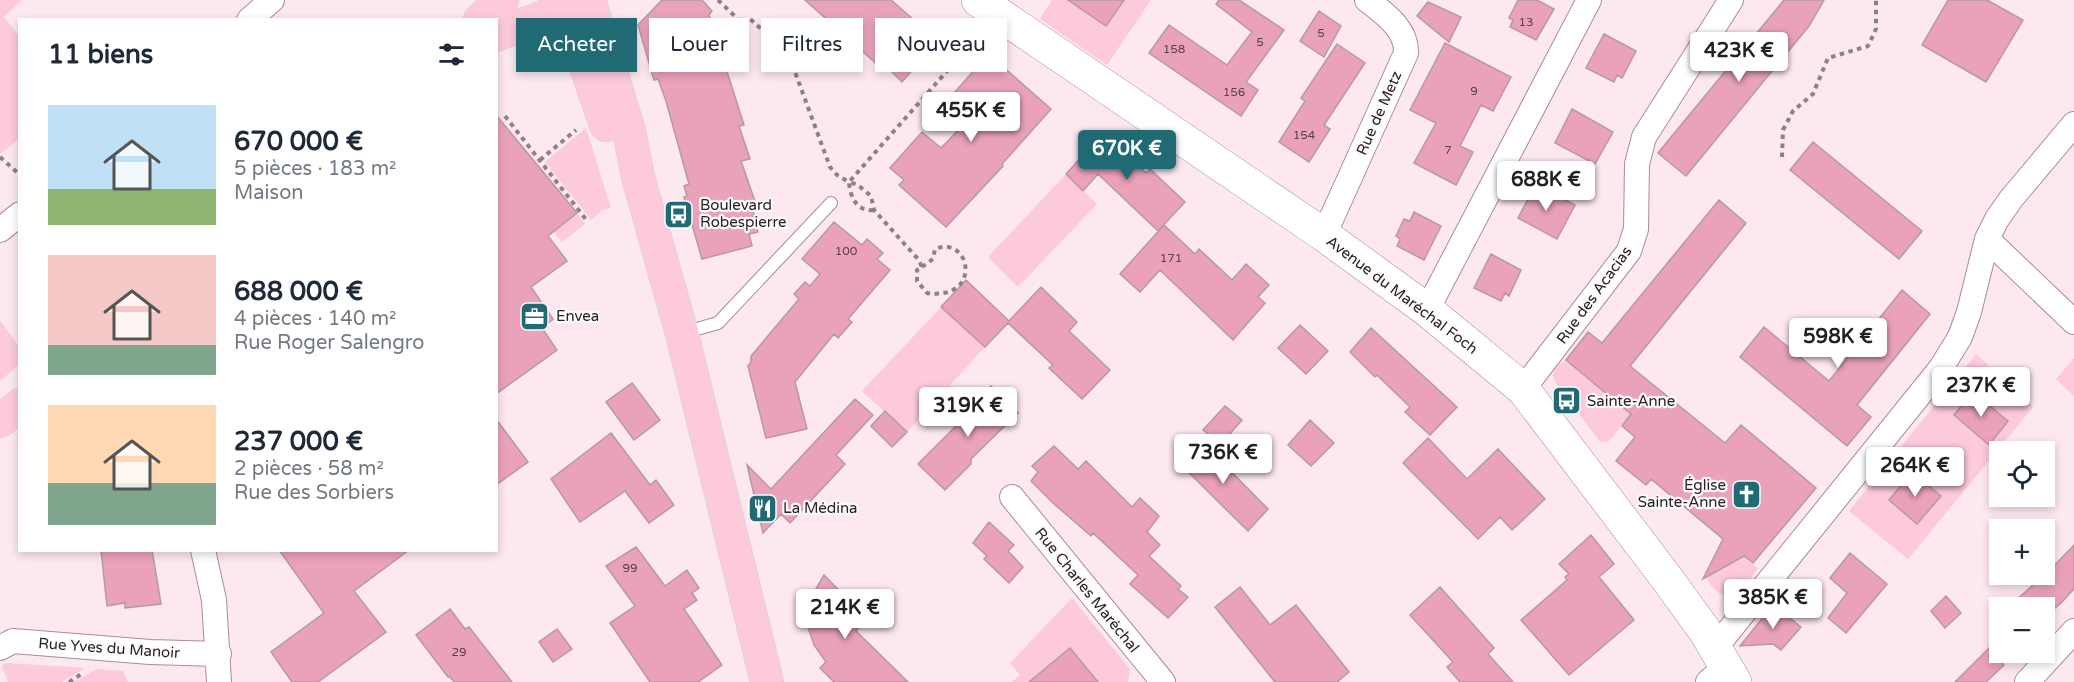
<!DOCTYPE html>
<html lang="fr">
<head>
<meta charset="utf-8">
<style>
	body { margin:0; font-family:"Varela Round",sans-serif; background:#f2f2f3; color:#1f2937; height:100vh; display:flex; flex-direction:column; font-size:22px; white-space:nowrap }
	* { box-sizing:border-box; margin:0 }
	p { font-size:20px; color:#747a83 }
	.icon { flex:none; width:33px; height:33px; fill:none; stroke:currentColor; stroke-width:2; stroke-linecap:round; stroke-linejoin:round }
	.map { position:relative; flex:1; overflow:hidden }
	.details { position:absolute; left:18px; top:18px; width:480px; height:534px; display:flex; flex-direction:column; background:#fff; border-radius:0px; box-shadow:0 3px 9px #0003 }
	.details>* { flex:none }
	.hud { position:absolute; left:516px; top:18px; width:570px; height:54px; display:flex; gap:12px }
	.fabs { position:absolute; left:1989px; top:441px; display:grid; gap:12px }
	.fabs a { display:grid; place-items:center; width:66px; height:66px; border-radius:0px; background:#fff; box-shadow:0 3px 9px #0003; font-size:30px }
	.price { position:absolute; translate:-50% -51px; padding:0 14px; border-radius:6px; background:#fff; color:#222; font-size:20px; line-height:39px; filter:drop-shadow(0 2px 3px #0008) }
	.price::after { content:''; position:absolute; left:50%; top:36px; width:18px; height:14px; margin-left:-9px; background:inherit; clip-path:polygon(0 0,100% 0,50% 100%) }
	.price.current { background:#206a74; color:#fff }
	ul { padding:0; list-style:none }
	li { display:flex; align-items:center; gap:18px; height:150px; padding:0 30px }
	li span { display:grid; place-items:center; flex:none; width:168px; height:120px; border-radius:0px; color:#555 }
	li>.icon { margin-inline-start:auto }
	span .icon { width:72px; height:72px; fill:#fffc; stroke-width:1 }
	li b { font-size:26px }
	h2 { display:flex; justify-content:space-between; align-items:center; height:72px; padding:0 30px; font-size:26px }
	.pill { padding:0 21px; border-radius:0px; background:#fff; box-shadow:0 3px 9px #0003; font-size:21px; line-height:54px }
	.pill.current { background:#206a74; color:#fff }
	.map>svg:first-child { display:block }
	.green { fill:#fccada; fill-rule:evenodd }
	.building { fill:#eaa2bb; stroke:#b798a2; stroke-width:1.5 }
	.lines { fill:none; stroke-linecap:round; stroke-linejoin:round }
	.lane-casing { stroke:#ab8c96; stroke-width:14 }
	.street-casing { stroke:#ab8c96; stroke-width:26 }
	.secondary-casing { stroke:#ab8c96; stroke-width:34 }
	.primary-casing { stroke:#d1cecf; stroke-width:34 }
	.path { stroke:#908085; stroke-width:4; stroke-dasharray:4.5 4.5; stroke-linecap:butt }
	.lane { stroke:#fff; stroke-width:12 }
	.street { stroke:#fff; stroke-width:24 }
	.secondary { stroke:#fff; stroke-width:33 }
	.primary { stroke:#fdcadc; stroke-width:33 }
	.labels { text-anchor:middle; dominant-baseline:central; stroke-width:4.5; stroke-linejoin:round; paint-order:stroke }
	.number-label { font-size:12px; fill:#5c404a }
	.street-label { font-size:15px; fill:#2c2024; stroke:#fbfbfb }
	.poi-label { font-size:15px; fill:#2c2024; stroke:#fbfbfb; text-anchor:start }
</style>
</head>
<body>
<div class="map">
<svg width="2074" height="682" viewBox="0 0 2074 682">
	<rect width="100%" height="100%" fill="#fce8ee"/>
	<path class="green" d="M0 0H22L4 17 19 36V139L0 154Z
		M1052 0H1078L1075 5 1106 26 1124 0H1151L1107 65 1040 19Z
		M586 128 611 208 602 210 591 220 545 162Z
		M1066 174 1097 204 1018 287 988 257Z
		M577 213 585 224 562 242 554 232Z
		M941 307 985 347 907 432 862 391Z
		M0 321 19 346V365L0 381Z
		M1976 354 2033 407 1908 559 1849 511ZM1973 392 2008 421 1989 444 1954 415Z
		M2074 358V396L2056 379Z
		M1566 360 1631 414 1609 441 1600 442 1555 382C1550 370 1556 366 1566 360Z
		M1733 548 1758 569C1747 582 1735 605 1716 591 1710 586 1707 581 1707 574Z
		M1072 598 1130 669 1128 682H1083L1070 648 1029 682H1012L1020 675 1010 663Z
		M5 663H8L85 668 62 682H8L2 666Z
		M97 669 123 671 128 682H73Z"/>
	<path class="building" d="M662 0H702L712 11 709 15 744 125 739 126 750 159 741 161 758 210 753 211 755 217H753L758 232 749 234 752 246 702 259 684 197 687 196 684 186 689 184 666 101 658 79 654 80 638 25Z
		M805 0H891L938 41 902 82 883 63 879 66Z
		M1068 0H1124L1106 26Z
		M1219 0H1239L1284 30 1246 82 1258 90 1241 116 1149 53 1169 25 1227 65 1252 32 1216 4Z
		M1518 0H1537L1554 9 1536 40 1510 27 1513 20 1509 18Z
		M1784 0H1824L1809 26 1686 176 1658 153Z
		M1948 0H1987L2023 20 1986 82 1922 45Z
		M1428 2 1461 17 1449 42 1417 16Z
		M1319 11 1341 26 1324 57 1300 41Z
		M1604 34 1636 51 1622 78 1617 75 1614 82 1586 68Z
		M1445 43 1511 77 1493 111 1481 105 1460 146 1473 152 1456 185 1414 163 1436 123 1410 110Z
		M1337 44 1365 63 1324 125 1330 129 1309 162 1279 142 1305 101 1301 98Z
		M984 59 997 70 1001 65 1051 109 1002 164 1003 166 946 227 899 185 904 180 890 168 922 132 941 148 972 116 969 113 973 108 955 92Z
		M1572 109 1613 132 1595 164 1555 143Z
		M496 115 577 213 548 236 567 261 531 287 553 319 542 328 557 350 496 394Z
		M1104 132 1146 173 1150 169 1185 202 1158 231 1098 174 1083 191 1066 174Z
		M1813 142 1922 231 1899 259 1790 170Z
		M1536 184 1575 205 1557 239 1518 218Z
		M1719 200 1746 223 1630 366 1725 443 1741 425 1816 488 1753 563 1744 556 1703 579 1723 539 1651 479 1646 485 1616 461 1635 437 1622 426 1631 414 1566 360 1588 332 1602 343Z
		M1414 212 1441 226 1424 260 1397 246 1400 239 1396 236 1404 219 1410 221Z
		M834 222 862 245 867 239 883 253 877 259 890 270 848 319 852 322 838 338 834 334 795 382 807 429 766 438 748 366 751 362V356L799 299 794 294 805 282 810 286 820 274 802 259Z
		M1164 225 1195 254 1199 249 1232 280 1246 264 1269 285 1258 297 1265 303 1233 340 1160 270 1140 292 1120 274Z
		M1491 254 1521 270 1509 296 1505 293 1501 301 1474 288Z
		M966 280 1009 321 1041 287 1077 322 1069 331 1110 370 1082 399 1049 368 1053 365 1008 323 985 347 941 307Z
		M1902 290 1930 314 1857 405 1871 417 1847 446 1740 357 1764 327 1829 381Z
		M1300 325 1328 351 1306 374 1278 348Z
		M1371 328 1457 407 1430 435 1405 412 1410 407 1377 375 1375 377 1350 352Z
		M632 383 660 420 634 440 606 402Z
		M991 386 1018 413 971 459V464L945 490 918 464 959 423 957 420Z
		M1973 392 2008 421 1989 445 1954 415Z
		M855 399 873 415 836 455 845 464 790 523 781 514 763 533 747 465 771 489Z
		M1225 406 1242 420 1220 445 1203 430Z
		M885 411 907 432 892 447 871 426Z
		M496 419 528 462 496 485Z
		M1310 420 1334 443 1311 466 1288 445Z
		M611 433 650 485 656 480 674 505 649 523 625 491 580 522 551 479Z
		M1428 438 1467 479 1498 449 1545 499 1512 530 1500 517 1478 539 1403 463Z
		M1199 439 1268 509 1248 531 1177 461Z
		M1054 446 1078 469 1086 461 1132 507 1140 498 1159 516 1147 532 1160 545 1149 556 1181 586 1178 589 1188 597 1168 618 1130 584 1138 575 1093 533 1091 536 1053 503 1031 481 1038 472 1032 466Z
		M1912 472 1941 496 1917 524 1889 500Z
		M989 522 1014 545 1008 551 1023 567 1009 583 984 559 987 556 973 543Z
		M1591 535 1614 564 1599 577 1634 620 1569 675 1521 620 1567 580 1565 577 1569 574 1559 564Z
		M2074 545V589L2062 602 2055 608H2007L2049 571Z
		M636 547 665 586 687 570 699 588 692 593 697 600 684 609 722 665 698 682H650L610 623 635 606 606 566Z
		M101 550H152L161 604 125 608V603L107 606Z
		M279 550H409L354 591 386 632 318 682H292L271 652 324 613Z
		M1850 553 1887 584 1846 633 1828 618 1847 593 1830 578Z
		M824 575 867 619 856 631 908 682H834L820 668 826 662 814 645 809 630V612L813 594Z
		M1240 587 1270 625 1296 605 1349 672 1337 682H1275L1215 607Z
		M1440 587 1494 648 1488 654 1513 682H1460L1447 667 1453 662 1410 615Z
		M1946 596 1961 613 1945 628 1931 611Z
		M1773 605 1801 627 1781 650 1773 644 1740 646Z
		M450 609 465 629 469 627 512 682H454L450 677H448L416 635Z
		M557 629 572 649 553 662 539 642Z
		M1070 648 1098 682H1029Z
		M1989 648 2004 665 1986 682H1955Z"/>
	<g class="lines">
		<defs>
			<path id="lane" d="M683 333 718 323 831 203"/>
			<path id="street" d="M249 20 272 0
				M0 230 20 214
				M1324 235 1406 53C1407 29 1385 14 1367 0
				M1987 239 2074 322
				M1427 310 1589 0
				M1523 389 1629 251 1636 229 1637 164 1644 137 1731 0
				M1012 497 1163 682
				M203 550 214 600 219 682
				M0 648 13 641 150 652 219 654
				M1715 648 1941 368 1960 337 1969 312 1987 239 1997 219 2011 199 2074 124
				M1708 682 1725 667
				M2027 682 2074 631"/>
			<path id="secondary" d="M978 0 1324 235 1427 310 1523 389 1668 580 1705 631 1735 682"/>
			<path id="primary" d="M563 0 606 125
				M589 0 629 131 638 177 682 334 767 682
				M480 20 502 0
				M496 35C521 24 552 18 572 0
				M0 421 20 405"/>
		</defs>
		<use href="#lane" class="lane-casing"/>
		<use href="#street" class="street-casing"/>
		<use href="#secondary" class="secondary-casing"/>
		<use href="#primary" class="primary-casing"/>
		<path class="path" d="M718 0 743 24 749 18 788 53 830 167 837 175 849 182C850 196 856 212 874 210
			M505 116 588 222
			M0 157 20 175
			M1782 157 1783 130 1793 111 1813 94 1828 58 1868 46 1876 29V0
			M540 160 576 130
			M922 267 933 259 935 249C971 234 983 301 927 293L917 281V270L922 267 918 259 874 210 871 196 858 185 849 182 978 36
			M69 682 83 673"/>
		<use href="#lane" class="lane"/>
		<use href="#street" class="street"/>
		<use href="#secondary" class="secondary"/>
		<use href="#primary" class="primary"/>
	</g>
	<defs>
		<symbol id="bus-square" viewBox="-11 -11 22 22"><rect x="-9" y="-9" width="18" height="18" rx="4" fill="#206a74" stroke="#fbfbfb"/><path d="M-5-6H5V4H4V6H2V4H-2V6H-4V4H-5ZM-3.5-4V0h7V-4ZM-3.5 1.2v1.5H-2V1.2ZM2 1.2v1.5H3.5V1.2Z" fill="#fff"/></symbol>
		<symbol id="office-square" viewBox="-11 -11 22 22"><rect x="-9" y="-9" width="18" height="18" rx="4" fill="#206a74" stroke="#fbfbfb"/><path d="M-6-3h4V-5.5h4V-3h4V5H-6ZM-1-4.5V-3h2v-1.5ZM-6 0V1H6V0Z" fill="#fff"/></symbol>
		<symbol id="church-square" viewBox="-11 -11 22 22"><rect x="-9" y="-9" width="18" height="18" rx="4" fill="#206a74" stroke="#fbfbfb"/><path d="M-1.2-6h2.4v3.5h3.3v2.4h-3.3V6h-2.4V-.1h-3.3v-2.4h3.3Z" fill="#fff"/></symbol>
		<symbol id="restaurant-square" viewBox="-11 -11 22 22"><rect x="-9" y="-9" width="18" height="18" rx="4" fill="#206a74" stroke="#fbfbfb"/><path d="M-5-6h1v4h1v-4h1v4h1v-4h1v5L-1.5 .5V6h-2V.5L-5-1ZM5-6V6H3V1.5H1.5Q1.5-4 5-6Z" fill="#fff"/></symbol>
	</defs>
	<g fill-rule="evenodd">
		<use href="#bus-square" x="662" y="198" width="33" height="33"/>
		<use href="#office-square" x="518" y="300" width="33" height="33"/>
		<use href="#bus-square" x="1550" y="384" width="33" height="33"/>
		<use href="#church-square" x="1730" y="478" width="33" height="33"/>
		<use href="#restaurant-square" x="746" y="492" width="33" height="33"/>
	</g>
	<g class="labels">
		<g class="number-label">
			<text x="1526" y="22">13</text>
			<text x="1321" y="33">5</text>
			<text x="1260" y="42">5</text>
			<text x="1174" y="49">158</text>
			<text x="1474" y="91">9</text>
			<text x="1234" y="92">156</text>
			<text x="1304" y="135">154</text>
			<text x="1448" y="150">7</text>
			<text x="846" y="251">100</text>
			<text x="1171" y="258">171</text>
			<text x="630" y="568">99</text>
			<text x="459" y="652">29</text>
		</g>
		<g class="street-label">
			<text transform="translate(1379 113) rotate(-66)">Rue de Metz</text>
			<text transform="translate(1402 295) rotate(37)">Avenue du Maréchal Foch</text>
			<text transform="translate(1594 295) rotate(-54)">Rue des Acacias</text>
			<text transform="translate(1087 590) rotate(51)">Rue Charles Maréchal</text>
			<text transform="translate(109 648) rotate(4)">Rue Yves du Manoir</text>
		</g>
		<g class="poi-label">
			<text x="700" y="205">Boulevard<tspan x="700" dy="17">Robespierre</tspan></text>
			<text x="556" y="316">Envea</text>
			<text x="1587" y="401">Sainte-Anne</text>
			<text x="1726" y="485" text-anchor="end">Église<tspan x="1726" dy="17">Sainte-Anne</tspan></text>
			<text x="783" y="508">La Médina</text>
		</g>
	</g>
</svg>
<div class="fabs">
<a><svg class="icon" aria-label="locate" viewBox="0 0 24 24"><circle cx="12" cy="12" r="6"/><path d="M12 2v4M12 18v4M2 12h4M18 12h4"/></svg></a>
<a>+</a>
<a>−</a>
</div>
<b class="price" style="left:1739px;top:83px">423K €</b>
<b class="price" style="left:971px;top:143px">455K €</b>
<b class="price current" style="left:1127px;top:181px">670K €</b>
<b class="price" style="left:1546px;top:212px">688K €</b>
<b class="price" style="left:1838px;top:369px">598K €</b>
<b class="price" style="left:1981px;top:418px">237K €</b>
<b class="price" style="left:968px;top:438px">319K €</b>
<b class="price" style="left:1223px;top:485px">736K €</b>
<b class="price" style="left:1915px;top:498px">264K €</b>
<b class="price" style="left:1773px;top:630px">385K €</b>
<b class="price" style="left:845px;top:640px">214K €</b>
<div class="hud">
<a class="pill current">Acheter</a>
<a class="pill">Louer</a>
<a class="pill">Filtres</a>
<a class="pill">Nouveau</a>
</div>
<section class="details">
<h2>11 biens<svg class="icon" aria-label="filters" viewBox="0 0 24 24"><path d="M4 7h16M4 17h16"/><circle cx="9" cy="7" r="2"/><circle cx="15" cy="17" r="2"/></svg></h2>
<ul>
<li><span style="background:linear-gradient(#bfe0f5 70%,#8fb573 0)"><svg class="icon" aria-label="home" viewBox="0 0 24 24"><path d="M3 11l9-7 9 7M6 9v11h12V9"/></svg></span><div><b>670 000 €</b><p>5 pièces · 183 m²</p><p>Maison</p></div></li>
<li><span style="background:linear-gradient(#f6c9c9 75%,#7fa58c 0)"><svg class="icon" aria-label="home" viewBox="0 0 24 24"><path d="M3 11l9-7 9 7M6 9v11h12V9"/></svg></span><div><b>688 000 €</b><p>4 pièces · 140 m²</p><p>Rue Roger Salengro</p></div></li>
<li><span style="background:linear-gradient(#ffd9b3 65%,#7fa58c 0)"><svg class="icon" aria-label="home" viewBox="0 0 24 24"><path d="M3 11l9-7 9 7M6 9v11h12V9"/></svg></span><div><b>237 000 €</b><p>2 pièces · 58 m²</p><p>Rue des Sorbiers</p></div></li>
</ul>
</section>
</div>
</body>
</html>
